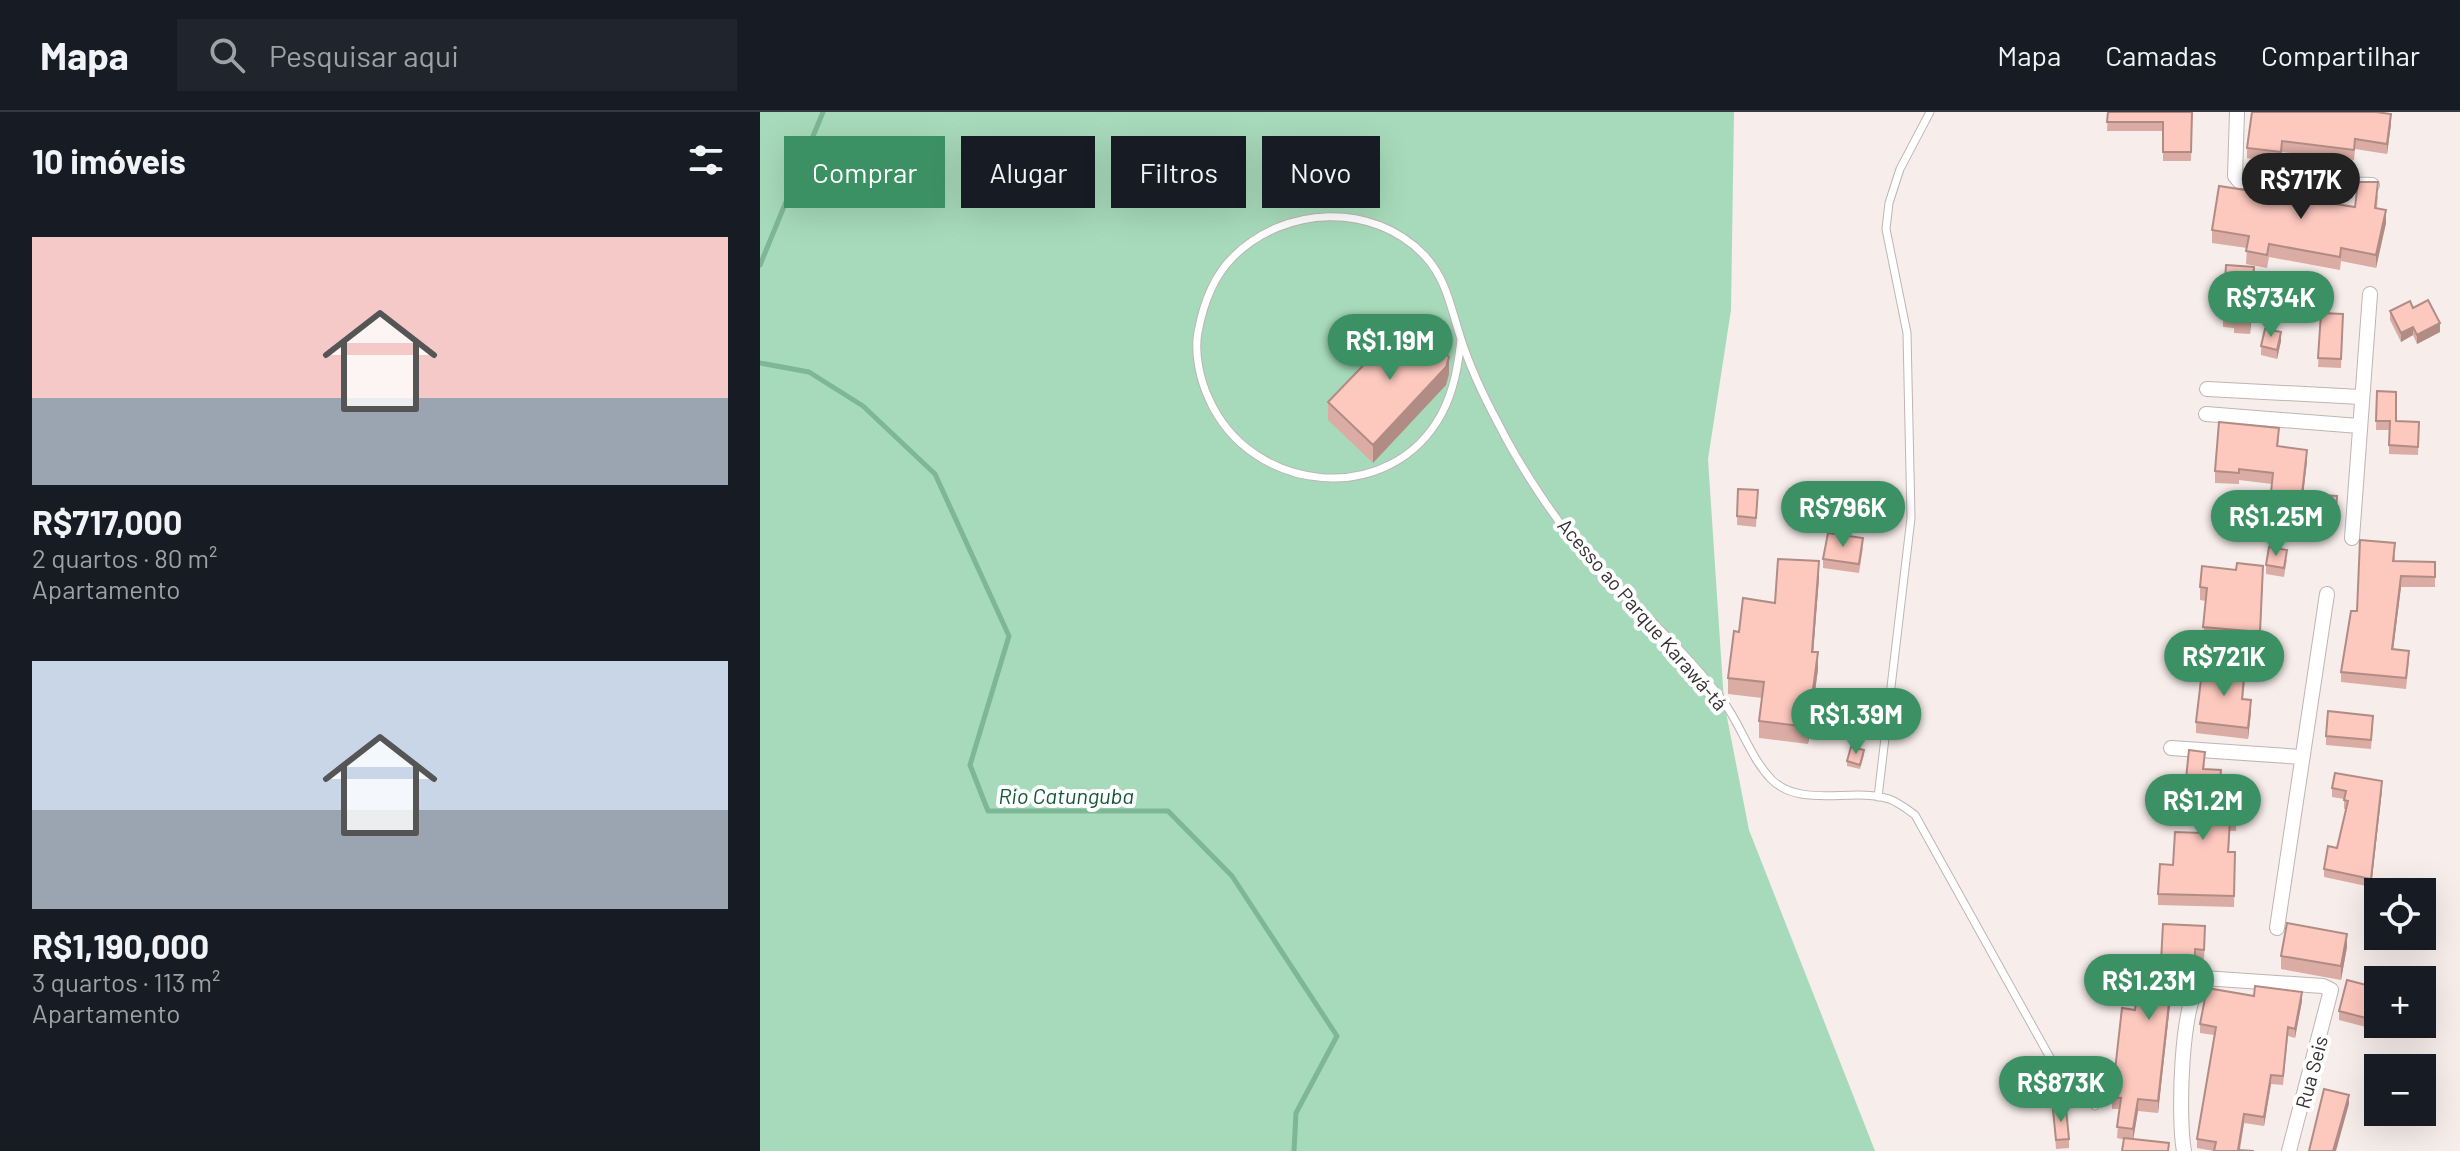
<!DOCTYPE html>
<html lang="pt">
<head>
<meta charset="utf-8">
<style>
	body { margin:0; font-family:Barlow,sans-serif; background:#20242c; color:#f1f3f6; height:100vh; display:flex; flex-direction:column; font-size:30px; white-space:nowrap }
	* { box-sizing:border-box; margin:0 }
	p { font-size:26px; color:#9ea1a6 }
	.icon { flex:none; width:44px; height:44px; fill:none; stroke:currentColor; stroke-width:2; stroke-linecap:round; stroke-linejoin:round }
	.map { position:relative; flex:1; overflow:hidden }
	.drawer { display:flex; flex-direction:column; background:#171b24; width:760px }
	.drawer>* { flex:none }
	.banner { position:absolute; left:24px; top:24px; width:760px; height:72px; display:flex; gap:16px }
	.tools { position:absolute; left:1604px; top:766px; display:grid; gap:16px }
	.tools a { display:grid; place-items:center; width:72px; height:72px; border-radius:0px; background:#171b24; box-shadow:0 8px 32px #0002; font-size:40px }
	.price { position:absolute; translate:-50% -68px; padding:0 18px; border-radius:28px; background:#3c9164; color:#fff; font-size:26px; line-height:52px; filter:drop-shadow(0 2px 4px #0008) }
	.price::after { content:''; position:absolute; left:50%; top:48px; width:24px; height:18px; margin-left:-12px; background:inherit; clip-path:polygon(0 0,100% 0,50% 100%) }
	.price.selected { background:#222; color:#fff }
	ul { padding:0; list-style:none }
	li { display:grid; align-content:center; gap:16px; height:424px; padding:0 32px }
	li span { display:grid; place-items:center; height:248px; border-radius:0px; color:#555 }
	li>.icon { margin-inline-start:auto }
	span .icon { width:144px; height:144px; fill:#fffc; stroke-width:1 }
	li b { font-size:34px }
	h2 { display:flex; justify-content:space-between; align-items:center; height:96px; padding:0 32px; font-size:34px }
	.tag { padding:0 28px; border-radius:0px; background:#171b24; box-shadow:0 8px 32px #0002; font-size:28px; line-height:72px }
	.tag.selected { background:#3c9164; color:#fff }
	header { display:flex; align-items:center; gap:48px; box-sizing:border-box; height:112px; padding:0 40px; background:#171b24; border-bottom:2px solid #363941 }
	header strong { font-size:38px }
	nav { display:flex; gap:44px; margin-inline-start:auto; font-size:28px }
	.search { width:560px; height:72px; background:#20242c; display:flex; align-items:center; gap:20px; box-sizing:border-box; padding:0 28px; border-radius:0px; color:#9ea1a6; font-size:30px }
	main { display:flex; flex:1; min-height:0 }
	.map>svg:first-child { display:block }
	.green { fill:#a7daba }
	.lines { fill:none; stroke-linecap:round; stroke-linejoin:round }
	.stream { stroke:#7eb795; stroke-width:5 }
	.lane-casing { stroke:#beb5b3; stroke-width:9 }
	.street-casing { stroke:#beb5b3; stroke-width:16 }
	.lane { stroke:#fff; stroke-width:7 }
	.street { stroke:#fff; stroke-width:14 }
	.wall { fill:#daaca3 }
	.shaded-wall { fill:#b18c85 }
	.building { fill:#fdc8be; stroke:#b18c85; stroke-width:2 }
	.labels { text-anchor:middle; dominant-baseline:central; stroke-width:8; stroke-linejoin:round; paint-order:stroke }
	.street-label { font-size:20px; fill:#353130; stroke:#fff }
	.water-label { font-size:22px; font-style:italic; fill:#145737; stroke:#fff }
</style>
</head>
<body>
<header>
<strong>Mapa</strong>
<div class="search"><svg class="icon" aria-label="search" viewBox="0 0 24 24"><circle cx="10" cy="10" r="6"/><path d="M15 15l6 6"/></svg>Pesquisar aqui</div>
<nav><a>Mapa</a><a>Camadas</a><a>Compartilhar</a></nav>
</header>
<main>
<section class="drawer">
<h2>10 imóveis<svg class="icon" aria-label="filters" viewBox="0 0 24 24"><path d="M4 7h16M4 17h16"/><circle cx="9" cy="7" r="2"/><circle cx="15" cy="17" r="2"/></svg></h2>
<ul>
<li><span style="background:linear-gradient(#f6c9c9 65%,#9aa5b1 0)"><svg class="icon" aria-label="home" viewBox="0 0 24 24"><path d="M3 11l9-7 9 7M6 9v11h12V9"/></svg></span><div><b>R$717,000</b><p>2 quartos · 80 m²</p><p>Apartamento</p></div></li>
<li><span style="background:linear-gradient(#c9d6e8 60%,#9aa5b1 0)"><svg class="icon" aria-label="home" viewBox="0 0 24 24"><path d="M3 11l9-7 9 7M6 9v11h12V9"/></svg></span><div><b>R$1,190,000</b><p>3 quartos · 113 m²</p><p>Apartamento</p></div></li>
</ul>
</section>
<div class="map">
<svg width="1700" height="1039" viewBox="0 0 1700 1039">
	<rect width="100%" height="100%" fill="#f7edeb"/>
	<path class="green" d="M0 0H974L971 198 948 347 964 590 989 718 1115 1039H0Z"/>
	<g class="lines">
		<path class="stream" d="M0 153 63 0
			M0 251 49 260 103 294 175 362 249 524 210 653 228 699H408L472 764 577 924 536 1001 534 1039"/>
		<defs>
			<path id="lane" d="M701 228C698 254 694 278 682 301 631 397 491 382 449 287 440 268 434 241 438 220 443 193 453 165 473 145 524 94 613 89 665 144 687 168 691 197 701 227 710 255 724 285 738 311 759 353 799 415 832 450 876 495 925 538 963 589 981 613 990 645 1011 667 1040 697 1093 675 1129 687 1138 690 1147 697 1155 703L1293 951 1307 971 1335 994
				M1118 685 1151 406 1147 221 1126 117 1129 91 1140 57 1170 0"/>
			<path id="street" d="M1477 0 1475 64 1479 69 1612 73
				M1447 277 1601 285
				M1446 302 1599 314
				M1592 426 1610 182
				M1411 636 1541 645
				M1517 816 1567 482
				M1424 1039C1418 1009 1420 884 1443 866L1563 874 1571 878 1529 1039"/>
		</defs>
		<use href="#lane" class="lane-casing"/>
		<use href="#street" class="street-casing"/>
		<use href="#lane" class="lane"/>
		<use href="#street" class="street"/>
	</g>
	<path class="wall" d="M1348 0H1432L1431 49H1403V19H1347Z
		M1631 12 1627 42 1595 37 1594 48 1522 40 1521 51 1487 46V36Z
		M1618 83 1617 96 1626 111 1616 156 1581 149 1580 158 1509 145 1507 156 1486 152 1487 136 1452 131V118L1595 95Z
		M1494 168 1490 222 1474 221V216L1463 215V202Z
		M1653 196 1680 220 1657 232 1653 223 1641 230 1630 208V199Z
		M1561 201 1583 202 1581 256 1558 255Z
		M1521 229 1517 247 1501 243V234Z
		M689 262 686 273 613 351 568 308V290Z
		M1617 279 1636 309 1659 310 1658 343 1629 342V318H1616Z
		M1519 327 1518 334 1547 349 1543 382 1577 395 1576 408H1570L1569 424 1552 423V406L1510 401 1512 372 1479 368V372L1455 371V359Z
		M978 377 998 378 996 415 977 413Z
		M1103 435 1099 461 1063 456V447Z
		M1635 442V449L1675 450V475H1641L1633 537 1649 549 1646 577 1581 570V560L1597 499Z
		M1527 447 1524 465 1506 462V453Z
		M1476 458 1503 468 1500 533 1443 528 1446 489 1440 488V475Z
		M1059 466 1053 540 1058 557 1048 632 999 626V609L1002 586 968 582V566L979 520 1015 491Z
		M1485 567 1483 587 1491 600 1488 627 1436 621V610Z
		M1613 613 1611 637 1566 633V624Z
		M1104 643 1100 657 1087 654V649Z
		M1445 651 1444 657 1461 669 1460 688 1477 689 1476 719H1470L1469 740H1475L1474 795 1398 793V782L1413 753 1443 721 1446 689 1425 687V676Z
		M1572 676 1622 678 1611 775 1564 765V757L1577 736 1586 697H1584V687L1572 685Z
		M1445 825 1444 849H1435V858L1414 857 1398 1001 1378 999 1373 1027 1409 1039 1357 1026 1359 997H1352V985L1375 898 1376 885H1372V873L1401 850Z
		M1587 835 1581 868 1521 857V844Z
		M1494 884 1542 889 1535 926 1528 924 1523 973 1511 972 1504 1014 1484 1011 1480 1038 1454 1039 1437 1036V1027L1454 923 1440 921V912Z
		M1614 884 1606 915 1579 908V899Z
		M1293 998 1309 1027V1036L1296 1037Z"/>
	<path class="shaded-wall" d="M1631 2V12L1627 42V32Z
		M1626 98V111L1616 156V143Z
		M1494 155V168L1490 222V209Z
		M1680 211V220L1657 232V223Z
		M1653 215V223L1641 230V221Z
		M1521 220V229L1517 247V238Z
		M689 245V262L686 273 613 351V333Z
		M1547 338V349L1542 393V382Z
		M1059 449V466L1052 556V540Z
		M1641 464V475L1632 547V537Z
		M1058 540V557L1048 632V615Z
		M1491 588V600L1488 627V616Z
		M1622 669V678L1611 775V767Z
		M1587 822V835L1581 868V854Z
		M1414 846V857L1398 1001V989Z
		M1614 875V884L1606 915V906Z
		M1542 880V889L1535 926V917Z
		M1511 963V972L1504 1014V1005Z
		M1589 983V992L1576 1039H1573Z
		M1378 987V999L1373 1029V1017Z
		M1484 1002V1011L1479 1039H1478Z"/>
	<path class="building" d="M1348 0H1432L1431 40H1403V10H1347Z
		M1492 0H1616L1631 2 1627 32 1595 27 1594 38 1522 29 1521 40 1487 36Z
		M1598 70H1618L1615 96 1626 98 1616 143 1581 136 1580 145 1509 132 1507 143 1486 139 1489 124 1452 118 1459 74 1595 95Z
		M1466 153 1494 155 1490 209 1474 208V202H1463Z
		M1668 188 1680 211 1657 223 1653 215 1641 221 1630 199 1650 189 1653 196Z
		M1561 201 1583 202 1581 247 1558 246Z
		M649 206 689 245 686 255 613 333 568 290Z
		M1505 217 1521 220 1517 238 1501 234Z
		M1617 279 1636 280V309L1659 310 1658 335 1629 333 1630 309H1616Z
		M1459 310 1519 316 1517 334 1547 338 1542 382 1577 384 1576 397H1570L1569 413 1552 412 1553 395 1510 390 1513 361 1479 357V361L1455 359Z
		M978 377 998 378 996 406 977 404Z
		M1068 421 1103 426 1099 452 1063 447Z
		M1600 428 1635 431 1633 449 1675 450V465L1641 464 1632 537 1649 539 1646 566 1581 560 1591 499H1597Z
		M1509 435 1527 438 1524 456 1506 453Z
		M1018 447 1059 449 1052 540H1058L1048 615 999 609 1004 570 968 566 974 519 979 520 983 486 1015 491Z
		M1477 451 1503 454 1500 520 1443 515 1447 476 1440 475 1442 454 1476 458Z
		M1464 554 1485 555 1482 587 1491 588 1488 616 1436 610 1442 559 1464 560Z
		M1568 599 1613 604 1611 628 1566 624Z
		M1091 635 1104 638 1100 653 1087 649Z
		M1429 638 1445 640 1443 657 1461 658 1458 688 1477 689 1476 708H1470L1468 740H1475L1474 784 1398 782 1400 752 1413 753 1415 720 1443 721 1446 678 1425 676Z
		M1575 661 1622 669 1611 767 1564 757 1568 734 1577 736 1588 689 1584 688 1586 679 1572 676Z
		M1527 811 1587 822 1581 854 1521 844Z
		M1403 812 1445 814 1444 838 1435 837V847L1414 846 1398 989 1378 987 1373 1017 1357 1015 1361 986 1352 985 1362 896 1375 898 1378 873H1372L1374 848 1401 850Z
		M1587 868 1614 875 1606 906 1579 899Z
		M1495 874 1542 880 1535 917 1528 915 1523 964 1511 963 1504 1005 1484 1002 1478 1038 1494 1039H1454L1456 1030 1437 1027 1456 915 1440 912 1447 876 1494 884Z
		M1564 977 1589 983 1573 1039H1549Z
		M1306 997 1309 1027 1296 1028 1293 998Z
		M1364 1026 1409 1031 1408 1039H1362Z"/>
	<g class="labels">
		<g class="street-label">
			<text transform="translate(883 502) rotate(49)">Acesso ao Parque Karawá-tá</text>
			<text transform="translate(1551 960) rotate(-75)">Rua Seis</text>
		</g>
		<g class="water-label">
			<text x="306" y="683">Rio Catunguba</text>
		</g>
	</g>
</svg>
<div class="tools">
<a><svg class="icon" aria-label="locate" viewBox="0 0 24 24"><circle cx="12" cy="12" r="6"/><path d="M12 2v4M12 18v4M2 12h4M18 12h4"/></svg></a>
<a>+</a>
<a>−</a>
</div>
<b class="price selected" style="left:1541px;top:109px">R$717K</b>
<b class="price" style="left:1511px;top:227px">R$734K</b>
<b class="price" style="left:630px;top:270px">R$1.19M</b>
<b class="price" style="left:1083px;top:437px">R$796K</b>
<b class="price" style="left:1516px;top:446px">R$1.25M</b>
<b class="price" style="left:1464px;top:586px">R$721K</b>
<b class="price" style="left:1096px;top:644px">R$1.39M</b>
<b class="price" style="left:1443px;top:730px">R$1.2M</b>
<b class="price" style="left:1389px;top:910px">R$1.23M</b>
<b class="price" style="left:1301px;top:1012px">R$873K</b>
<div class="banner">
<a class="tag selected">Comprar</a>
<a class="tag">Alugar</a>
<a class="tag">Filtros</a>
<a class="tag">Novo</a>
</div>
</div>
</main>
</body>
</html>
